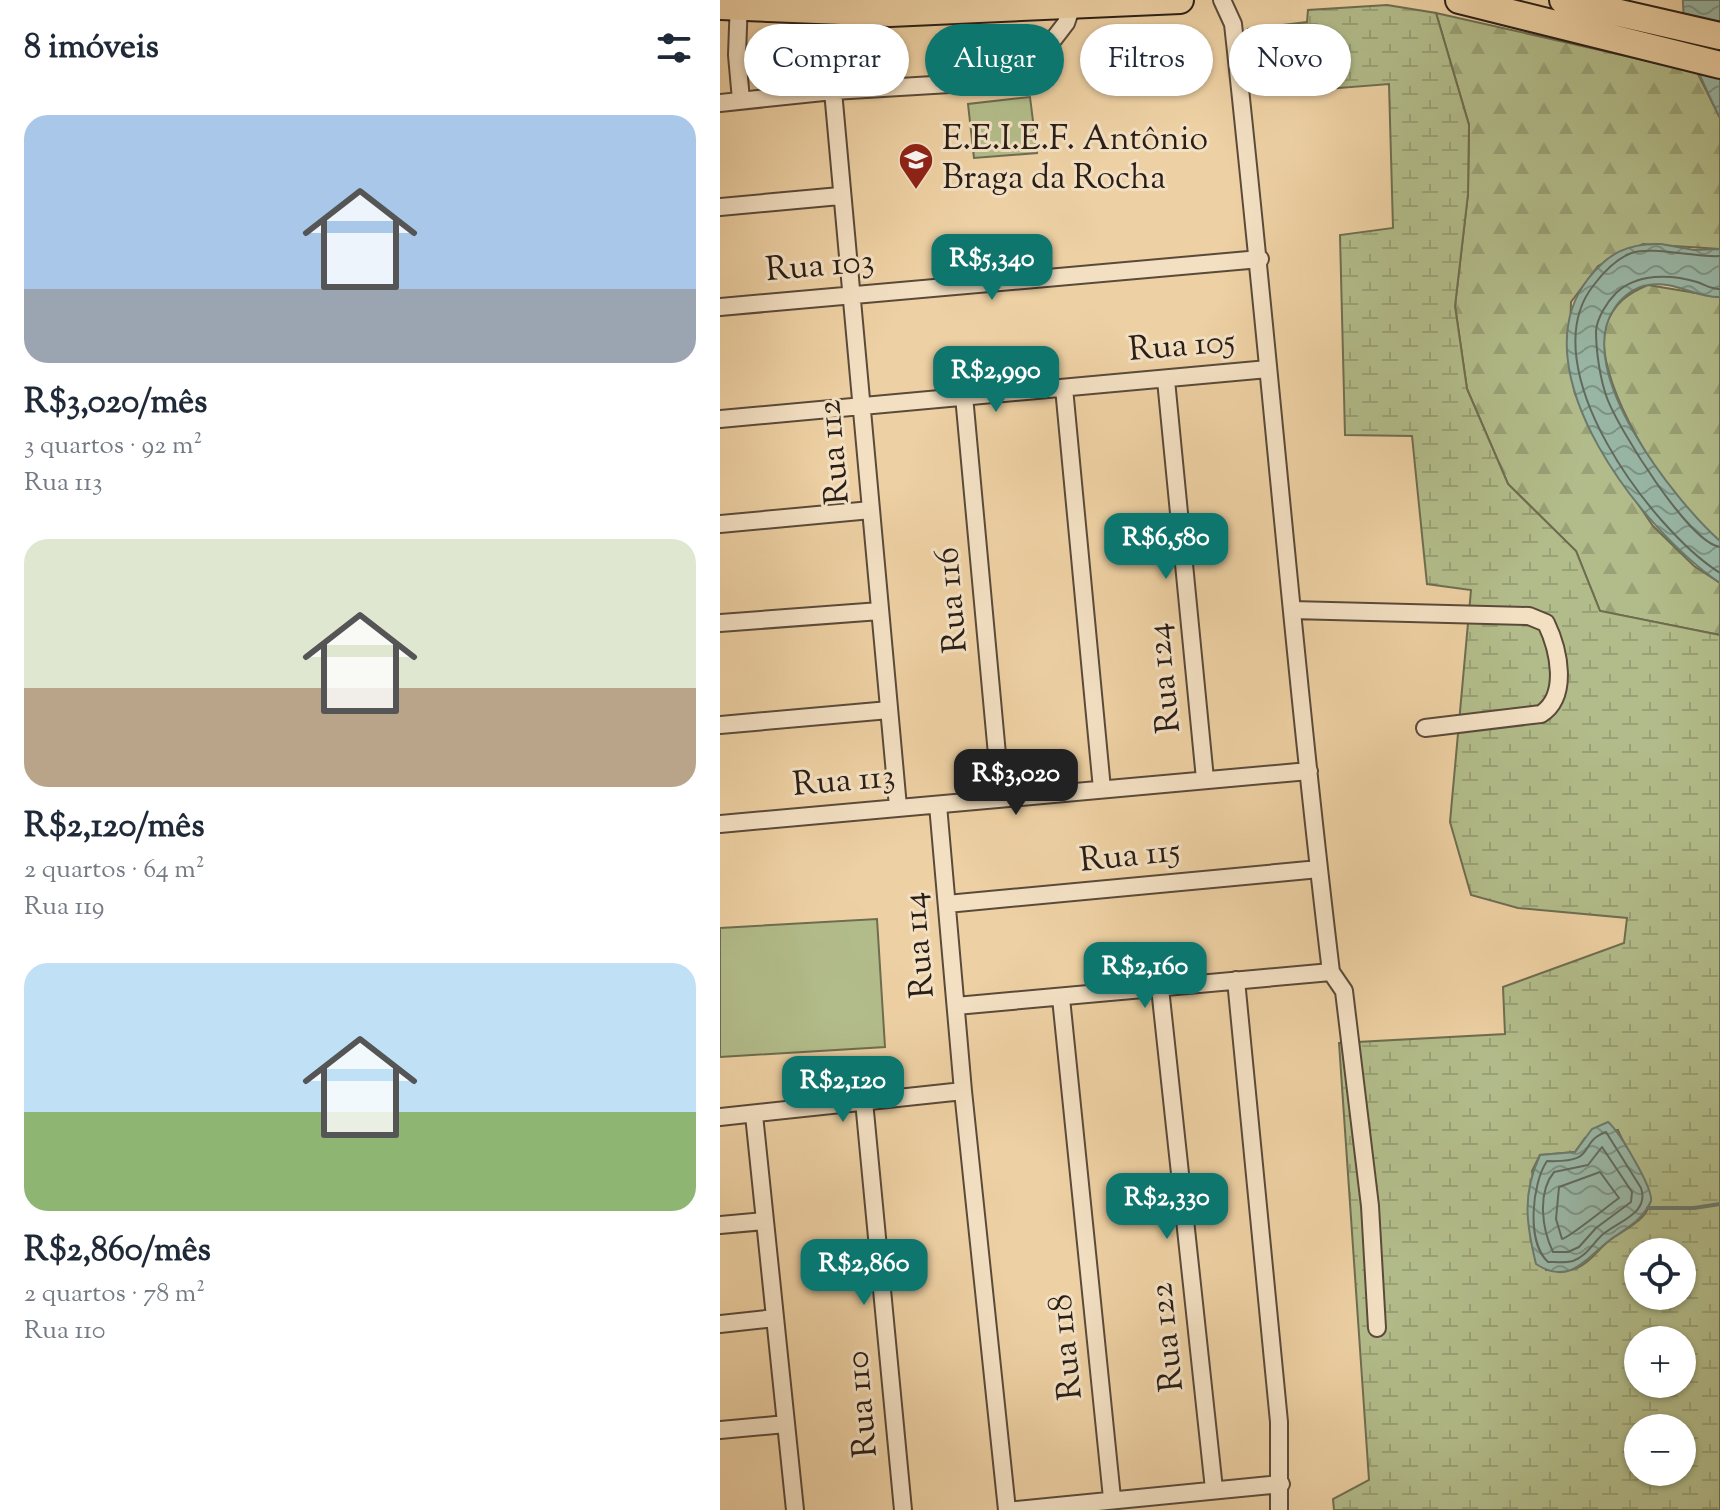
<!DOCTYPE html>
<html lang="pt">
<head>
<meta charset="utf-8">
<style>
	body { margin:0; font-family:"Sorts Mill Goudy",serif; background:#f2f2f3; color:#1f2937; height:100vh; display:flex; flex-direction:column; font-size:30px; white-space:nowrap }
	* { box-sizing:border-box; margin:0 }
	p { font-size:26px; color:#747a83 }
	.icon { flex:none; width:44px; height:44px; fill:none; stroke:currentColor; stroke-width:2; stroke-linecap:round; stroke-linejoin:round }
	.map { position:relative; flex:1; overflow:hidden }
	.sheet { display:flex; flex-direction:column; background:#fff; width:720px }
	.sheet>* { flex:none }
	.banner { position:absolute; left:24px; top:24px; width:760px; height:72px; display:flex; gap:16px }
	.buttons { position:absolute; left:904px; top:1238px; display:grid; gap:16px }
	.buttons a { display:grid; place-items:center; width:72px; height:72px; border-radius:50%; background:#fff; box-shadow:0 2px 6px #0004; font-size:40px }
	.price { position:absolute; translate:-50% -68px; padding:0 18px; border-radius:16px; background:#0f766e; color:#fff; font-size:26px; line-height:52px; filter:drop-shadow(0 2px 4px #0008) }
	.price::after { content:''; position:absolute; left:50%; top:48px; width:24px; height:18px; margin-left:-12px; background:inherit; clip-path:polygon(0 0,100% 0,50% 100%) }
	.price.on { background:#222; color:#fff }
	ul { padding:0; list-style:none }
	li { display:grid; align-content:center; gap:16px; height:424px; padding:0 24px }
	li span { display:grid; place-items:center; height:248px; border-radius:24px; color:#555 }
	li>.icon { margin-inline-start:auto }
	span .icon { width:144px; height:144px; fill:#fffc; stroke-width:1 }
	li b { font-size:34px }
	h2 { display:flex; justify-content:space-between; align-items:center; height:96px; padding:0 24px; font-size:34px }
	.pill { padding:0 28px; border-radius:36px; background:#fff; box-shadow:0 2px 6px #0004; font-size:28px; line-height:72px }
	.pill.on { background:#0f766e; color:#fff }
	main { display:flex; flex:1; min-height:0 }
	.map>svg:first-child { display:block }
	.forest { fill:url(#forest-firs); stroke:#6e6d50; stroke-width:2 }
	.wetland { fill:url(#wetland-marsh); stroke:#6e6d50; stroke-width:2; fill-rule:evenodd }
	.pitch { fill:#b2bc8a; stroke:#6e6d50; stroke-width:2 }
	.water { fill:url(#water-waves); stroke:#6c7a6d; stroke-width:2 }
	.lines { fill:none; stroke-linecap:round; stroke-linejoin:round }
	.shore { stroke:#616a5e; stroke-width:2 }
	.stream { stroke:#6c7a6d; stroke-width:4 }
	.street-casing { stroke:#5a4a3a; stroke-width:20 }
	.primary-casing { stroke:#291e17; stroke-width:30 }
	.street { stroke:#f3e0c3; stroke-width:16 }
	.primary { stroke:#edd0a3; stroke-width:26 }
	.labels { text-anchor:middle; dominant-baseline:central; stroke-width:6; stroke-linejoin:round; paint-order:stroke }
	.poi-label { font-size:34px; fill:#291e17; stroke:#f3e0c3; text-anchor:start }
	.street-label { font-size:34px; fill:#291e17; stroke:#f3e0c3 }
</style>
</head>
<body>
<main>
<section class="sheet">
<h2>8 imóveis<svg class="icon" aria-label="filters" viewBox="0 0 24 24"><path d="M4 7h16M4 17h16"/><circle cx="9" cy="7" r="2"/><circle cx="15" cy="17" r="2"/></svg></h2>
<ul>
<li><span style="background:linear-gradient(#a9c7e8 70%,#9aa5b1 0)"><svg class="icon" aria-label="home" viewBox="0 0 24 24"><path d="M3 11l9-7 9 7M6 9v11h12V9"/></svg></span><div><b>R$3,020/mês</b><p>3 quartos · 92 m²</p><p>Rua 113</p></div></li>
<li><span style="background:linear-gradient(#dfe7d0 60%,#b9a48a 0)"><svg class="icon" aria-label="home" viewBox="0 0 24 24"><path d="M3 11l9-7 9 7M6 9v11h12V9"/></svg></span><div><b>R$2,120/mês</b><p>2 quartos · 64 m²</p><p>Rua 119</p></div></li>
<li><span style="background:linear-gradient(#bfe0f5 60%,#8fb573 0)"><svg class="icon" aria-label="home" viewBox="0 0 24 24"><path d="M3 11l9-7 9 7M6 9v11h12V9"/></svg></span><div><b>R$2,860/mês</b><p>2 quartos · 78 m²</p><p>Rua 110</p></div></li>
</ul>
</section>
<div class="map">
<svg width="1000" height="1510" viewBox="0 0 1000 1510">
	<defs>
		<pattern id="forest-firs" width="22" height="20" patternUnits="userSpaceOnUse" patternTransform="scale(2)"><rect width="22" height="20" fill="#b2bc8a"/><path d="M5 1l3.5 6h-7zM16 11l3.5 6h-7z" fill="#99a176"/></pattern>
		<pattern id="wetland-marsh" width="20" height="14" patternUnits="userSpaceOnUse" patternTransform="scale(2)"><rect width="20" height="14" fill="#b2bc8a"/><path d="M1 5h8M5 5V1M11 12h8M15 12V8" fill="none" stroke="#99a176"/></pattern>
		<pattern id="water-waves" width="16" height="10" patternUnits="userSpaceOnUse" patternTransform="scale(2)"><rect width="16" height="10" fill="#99b7a6"/><path d="M0 5q4-4 8 0t8 0" fill="none" stroke="#7d9486"/></pattern>
	</defs>
	<rect width="100%" height="100%" fill="#edd0a3"/>
	<filter id="stains"><feTurbulence type="fractalNoise" baseFrequency=".0025" numOctaves="4"/><feColorMatrix values="0 0 0 0 .2 0 0 0 0 .09 0 0 0 0 .02 0 0 0 .5 -.17"/></filter>
	<radialGradient id="worn" r=".72"><stop offset=".6" stop-color="#630" stop-opacity="0"/><stop offset="1" stop-color="#630" stop-opacity=".3"/></radialGradient>
	<path class="forest" d="M716 13 977 72 1000 118V249L923 244 878 266 851 302 849 363 855 394 897 473 933 526 974 566 1000 583V635L880 611 856 551 788 484 747 389 735 306 748 194 749 125Z
		M928 285 1000 297V541C989 532 978 523 968 512 937 479 871 371 886 326 893 304 908 293 928 285Z"/>
	<path class="wetland" d="M667 5 716 13 749 125 748 194 735 306 747 389 788 484 856 551 880 611 1000 635V1510H614L613 1499 649 1480 619 1043 785 1034 783 987 904 943 907 918 798 908 751 895 730 822 751 590 707 584 692 436 625 435 620 235 673 228 669 84 581 91 530 46 528 29 587 22 588 10ZM898 1130C905 1148 929 1181 930 1197 932 1219 904 1229 890 1240 877 1250 872 1261 857 1268 847 1272 836 1270 826 1270L812 1171 820 1155 855 1152 865 1138ZM918 1252H962V1296H918ZM918 1340H962V1384H918ZM918 1428H962V1472H918Z"/>
	<path class="pitch" d="M310 97 317 153 254 158 248 104Z
		M157 919 165 1047 0 1057V928Z"/>
	<path class="water" d="M963 0H1000V118C982 82 962 41 963 0Z
		M941 244 974 250 1000 249V297C976 298 954 280 928 285 914 287 901 298 894 309 852 371 955 501 1000 541V583C924 532 796 371 868 279 888 253 908 243 941 244Z
		M888 1122C899 1131 933 1188 931 1201 922 1221 908 1227 891 1239 868 1256 851 1287 816 1264 806 1223 802 1194 820 1155L855 1152 872 1129Z"/>
	<g class="lines">
		<path class="shore" d="M1000 256C975 258 930 245 909 254 895 260 882 274 873 286 810 367 931 529 1000 573
			M1000 289C990 289 986 285 977 282 951 274 917 273 896 293 887 302 877 318 876 331 876 351 880 379 887 398 898 428 969 543 1000 547
			M886 1132 921 1188C930 1214 896 1222 881 1236 871 1246 866 1256 853 1261 845 1263 836 1262 828 1262 806 1242 812 1183 827 1161 880 1163 856 1143 886 1132Z
			M882 1147 912 1192 911 1202 876 1228 859 1247 848 1252H833C822 1229 817 1193 834 1172L868 1165Z
			M880 1172 899 1198C889 1205 849 1238 842 1239L836 1219 839 1187Z"/>
		<path class="stream" d="M928 1208H974L1000 1204"/>
		<defs>
			<path id="street" d="M19 0 17 55 21 100
				M502 0 513 24C548 340 573 657 611 972
				M113 91 178 807
				M0 103 113 91 280 81 323 53 346 23 354 0
				M0 207 120 196
				M0 307 540 259
				M446 380 485 779
				M344 388 382 789
				M244 396 281 798
				M0 419 548 369
				M0 524 151 510
				M572 610 809 616 826 623C839 650 849 696 821 714L705 728
				M0 623 160 611
				M0 725 169 710
				M218 805 243 1091 287 1510
				M0 824 589 771
				M227 904 599 869
				M611 972 624 991 650 1206 657 1328
				M516 980 559 1422V1510
				M440 988 494 1489
				M341 998 392 1498
				M236 1006 611 972
				M144 1101 183 1510
				M34 1115 75 1510
				M0 1117 243 1091
				M0 1225 45 1221
				M0 1324 55 1318
				M0 1430 66 1424
				M296 1510 561 1484"/>
			<path id="primary" d="M739 0 1000 65
				M843 0 1000 36
				M0 6 170 13 460 0"/>
		</defs>
		<use href="#street" class="street-casing"/>
		<use href="#primary" class="primary-casing"/>
		<use href="#street" class="street"/>
		<use href="#primary" class="primary"/>
	</g>
	<defs>
		<symbol id="school-pin" viewBox="-11 -11 22 30"><path d="M0 17L-7.5 6A9.5 9.5 0 1 1 7.5 6Z" fill="#8f2418" stroke="#f3e0c3"/><path d="M0-5L7-2L0 1L-7-2ZM-4 1L0 2.5L4 1V4Q0 6-4 4Z" fill="#fff"/></symbol>
	</defs>
	<g fill-rule="evenodd">
		<use href="#school-pin" x="176" y="140" width="40" height="54"/>
	</g>
	<g class="labels">
		<g class="poi-label">
			<text x="222" y="140">E.E.I.E.F. Antônio<tspan x="222" dy="39">Braga da Rocha</tspan></text>
		</g>
		<g class="street-label">
			<text transform="translate(100 267) rotate(-5)">Rua 103</text>
			<text transform="translate(462 347) rotate(-5)">Rua 105</text>
			<text transform="translate(115 452) rotate(-95)">Rua 112</text>
			<text transform="translate(233 600) rotate(-95)">Rua 116</text>
			<text transform="translate(445 678) rotate(-96)">Rua 124</text>
			<text transform="translate(124 782) rotate(-5)">Rua 113</text>
			<text transform="translate(410 857) rotate(-6)">Rua 115</text>
			<text transform="translate(200 945) rotate(-95)">Rua 114</text>
			<text transform="translate(448 1337) rotate(-96)">Rua 122</text>
			<text transform="translate(347 1347) rotate(-96)">Rua 118</text>
			<text transform="translate(143 1404) rotate(-95)">Rua 110</text>
		</g>
	</g>
	<rect width="100%" height="100%" filter="url(#stains)"/>
	<rect width="100%" height="100%" fill="url(#worn)"/>
</svg>
<div class="buttons">
<a><svg class="icon" aria-label="locate" viewBox="0 0 24 24"><circle cx="12" cy="12" r="6"/><path d="M12 2v4M12 18v4M2 12h4M18 12h4"/></svg></a>
<a>+</a>
<a>−</a>
</div>
<b class="price" style="left:272px;top:302px">R$5,340</b>
<b class="price" style="left:276px;top:414px">R$2,990</b>
<b class="price" style="left:446px;top:581px">R$6,580</b>
<b class="price on" style="left:296px;top:817px">R$3,020</b>
<b class="price" style="left:425px;top:1010px">R$2,160</b>
<b class="price" style="left:123px;top:1124px">R$2,120</b>
<b class="price" style="left:447px;top:1241px">R$2,330</b>
<b class="price" style="left:144px;top:1307px">R$2,860</b>
<div class="banner">
<a class="pill">Comprar</a>
<a class="pill on">Alugar</a>
<a class="pill">Filtros</a>
<a class="pill">Novo</a>
</div>
</div>
</main>
</body>
</html>
